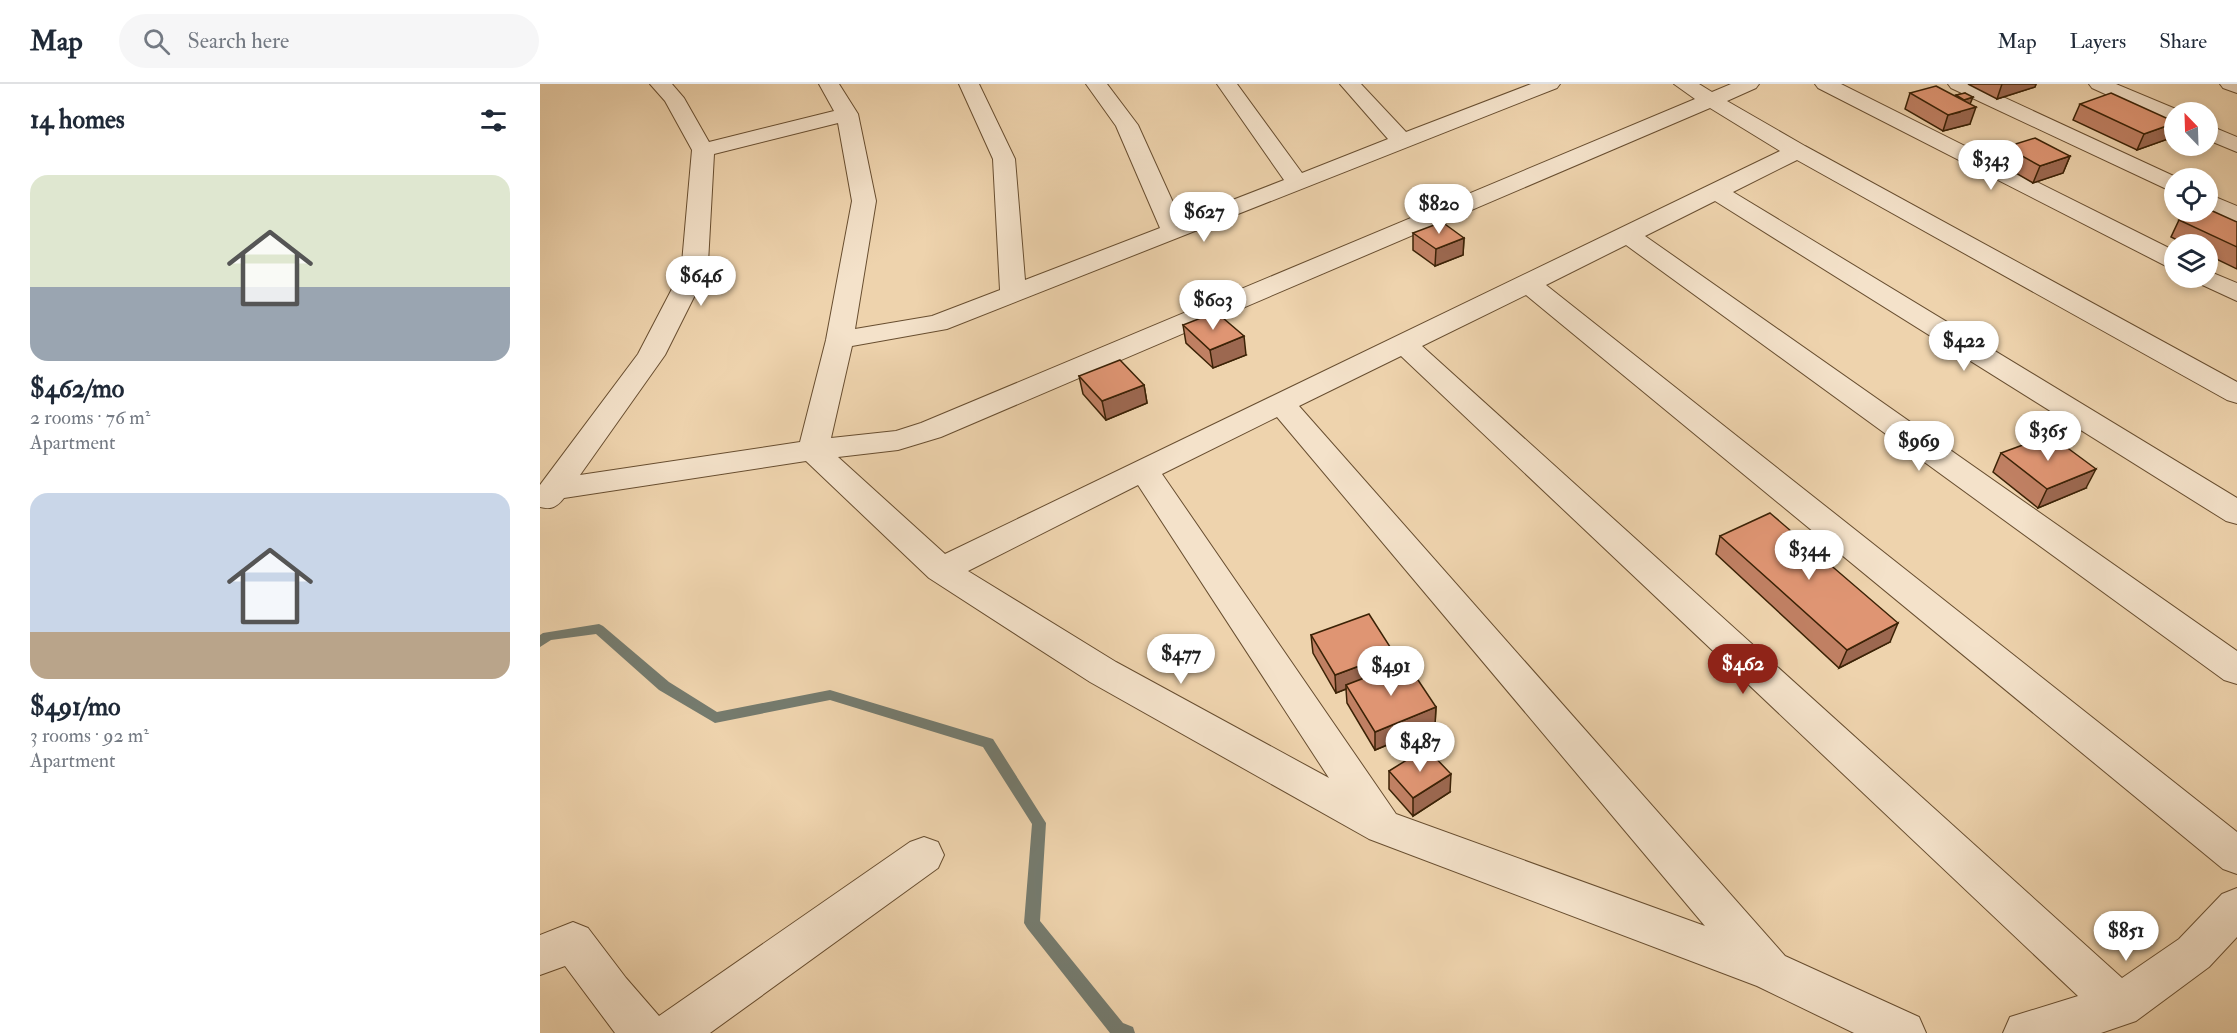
<!DOCTYPE html>
<html lang="en">
<head>
<meta charset="utf-8">
<style>
	body { margin:0; font-family:"IM FELL Double Pica",serif; background:#f6f6f7; color:#1f2937; height:100vh; display:flex; flex-direction:column; font-size:22px; white-space:nowrap }
	* { box-sizing:border-box; margin:0 }
	p { font-size:20px; color:#747a83 }
	.icon { flex:none; width:33px; height:33px; fill:none; stroke:currentColor; stroke-width:2; stroke-linecap:round; stroke-linejoin:round }
	.map { position:relative; flex:1; overflow:hidden }
	.side { display:flex; flex-direction:column; background:#fff; width:540px }
	.side>* { flex:none }
	.needle { width:39px; rotate:337deg }
	.buttons { position:absolute; left:1624px; top:18px; display:grid; gap:12px }
	.buttons a { display:grid; place-items:center; width:54px; height:54px; border-radius:50%; background:#fff; box-shadow:0 3px 9px #0003; font-size:30px }
	.price { position:absolute; translate:-50% -51px; padding:0 14px; border-radius:21px; background:#fff; color:#222; font-size:20px; line-height:39px; filter:drop-shadow(0 2px 3px #0008) }
	.price::after { content:''; position:absolute; left:50%; top:36px; width:18px; height:14px; margin-left:-9px; background:inherit; clip-path:polygon(0 0,100% 0,50% 100%) }
	.price.current { background:#8f2418; color:#fff }
	ul { padding:0; list-style:none }
	li { display:grid; align-content:center; gap:12px; height:318px; padding:0 30px }
	li span { display:grid; place-items:center; height:186px; border-radius:18px; color:#555 }
	li>.icon { margin-inline-start:auto }
	span .icon { width:108px; height:108px; fill:#fffc; stroke-width:1 }
	li b { font-size:26px }
	h2 { display:flex; justify-content:space-between; align-items:center; height:72px; padding:0 30px; font-size:26px }
	header { display:flex; align-items:center; gap:36px; box-sizing:border-box; height:84px; padding:0 30px; background:#fff; border-bottom:2px solid #e0e1e3 }
	header strong { font-size:28px }
	nav { display:flex; gap:33px; margin-inline-start:auto; font-size:21px }
	.search { width:420px; height:54px; background:#f6f6f7; display:flex; align-items:center; gap:15px; box-sizing:border-box; padding:0 21px; border-radius:33px; color:#747a83; font-size:22px }
	main { display:flex; flex:1; min-height:0 }
	.map>svg:first-child { display:block }
	.lines { fill:none; stroke-linecap:round; stroke-linejoin:round }
	.stream { fill:#757b6e; fill-rule:evenodd }
	.minor-casing { stroke:#684e30; stroke-width:2 }
	.minor { fill:#f4e2ca; fill-rule:evenodd }
	.wall { fill:#c08063; stroke:#3b2206; stroke-width:1.5 }
	.shaded-wall { fill:#9c6850; stroke:#3b2206; stroke-width:1.5 }
	.building { fill:#df9573; stroke:#3b2206; stroke-width:1.5 }
</style>
</head>
<body>
<header>
<strong>Map</strong>
<div class="search"><svg class="icon" aria-label="search" viewBox="0 0 24 24"><circle cx="10" cy="10" r="6"/><path d="M15 15l6 6"/></svg>Search here</div>
<nav><a>Map</a><a>Layers</a><a>Share</a></nav>
</header>
<main>
<section class="side">
<h2>14 homes<svg class="icon" aria-label="filters" viewBox="0 0 24 24"><path d="M4 7h16M4 17h16"/><circle cx="9" cy="7" r="2"/><circle cx="15" cy="17" r="2"/></svg></h2>
<ul>
<li><span style="background:linear-gradient(#dfe7d0 60%,#9aa5b1 0)"><svg class="icon" aria-label="home" viewBox="0 0 24 24"><path d="M3 11l9-7 9 7M6 9v11h12V9"/></svg></span><div><b>$462/mo</b><p>2 rooms · 76 m²</p><p>Apartment</p></div></li>
<li><span style="background:linear-gradient(#c9d6e8 75%,#b9a48a 0)"><svg class="icon" aria-label="home" viewBox="0 0 24 24"><path d="M3 11l9-7 9 7M6 9v11h12V9"/></svg></span><div><b>$491/mo</b><p>3 rooms · 92 m²</p><p>Apartment</p></div></li>
</ul>
</section>
<div class="map">
<svg width="1697" height="949" viewBox="0 0 1697 949">
	<rect width="100%" height="100%" fill="#eed3ad"/>
	<filter id="stains"><feTurbulence type="fractalNoise" baseFrequency=".00333" numOctaves="4"/><feColorMatrix values="0 0 0 0 .2 0 0 0 0 .09 0 0 0 0 .02 0 0 0 .5 -.17"/></filter>
	<radialGradient id="worn" r=".72"><stop offset=".6" stop-color="#630" stop-opacity="0"/><stop offset="1" stop-color="#630" stop-opacity=".3"/></radialGradient>
	<g class="lines">
		<path class="stream" d="M59 540 63 542 129 598 177 628 290 606 453 655 506 739 500 837 583 939 593 943 595 949H570L487 844 484 839 492 740 443 663 290 616 175 639 119 606 56 550 11 556 0 563V551L3 549Z"/>
		<defs>
			<path id="minor" d="M110 0H132L144 14 169 58 294 27 279 0H299L318 30 336 117 315 245 392 232 460 206 453 75 419 0H439L475 75 485 196 620 144 576 42 546 0H567L598 41 641 136 744 96 677 0H697L762 89 848 55 800 0H821L866 48 991 0H1020L1017 4 407 245 312 262 291 354 356 347 381 339 1155 15 1134 0H1159L1172 8 1191 0H1219L1216 4 1187 17 1265 62 1697 298V319L1687 316 1257 76 1193 108 1697 414V440L1686 437 1175 117 1105 152 1697 567V600L1684 596 1086 161 1006 201 1697 748V790L1683 785 986 211 882 262 1582 894 1639 855 1682 810 1697 804V853L1669 883 1596 937 1561 949H1463L1470 933 1538 912 861 272 759 322 1245 872 1379 933 1386 949H1314L1217 902 829 755 550 598 389 494 266 377 24 414C17 423 11 426 0 423V401L98 270 134 201 142 179 152 66 125 17ZM1170 24 1240 67 405 470 298 373 358 366 401 353ZM298 39 312 117 286 256 260 358 40 391 125 271 160 201 168 179 174 70ZM737 333 1165 842 856 730 622 390ZM598 401 789 694 576 578 428 487Z
				M1275 0H1301L1635 167V185L1626 182 1278 4Z
				M1408 0H1435L1638 94H1635V109L1411 4Z
				M1549 0H1576L1643 28H1635V39L1627 38 1552 4Z
				M1680 0H1697V9L1683 4Z
				M1668 41 1697 53V68L1668 56Z
				M1668 110 1697 122V138L1668 126Z
				M1668 187 1697 199V217L1658 199 1655 194H1668Z
				M384 753 398 758 404 771 398 784 170 949H75L25 882 0 891V851L33 838 48 844 86 894 119 932 370 758Z"/>
		</defs>
		<use href="#minor" class="minor-casing"/>
		<use href="#minor" class="minor"/>
	</g>
	<path class="wall" d="M1428 0H1496L1495 3 1457 15Z
		M1370 9 1416 13V11L1425 9 1430 20V40L1403 47 1365 25Z
		M1540 20 1635 38V40L1628 55 1597 66 1533 36Z
		M1466 63 1530 72 1523 89 1493 99 1460 80Z
		M1639 136 1697 138V185L1668 171V160H1645L1631 153Z
		M873 149 924 154 923 171 895 182 873 166Z
		M643 241 706 271 673 284 646 259Z
		M539 292 604 301 607 319 566 336 543 310Z
		M1461 369 1546 404 1498 424 1453 388Z
		M1180 452 1350 558 1299 584 1176 470Z
		M771 551 854 569V582L896 623 895 641 835 666 807 619 806 605 796 609 773 569Z
		M849 687 910 708 873 732 849 705Z"/>
	<path class="shaded-wall" d="M1462 0H1496L1495 3 1457 15Z
		M1433 13 1428 25 1436 23 1430 40 1403 47 1408 31 1420 28 1424 16Z
		M1635 39 1628 55 1597 66 1604 50Z
		M1530 72 1523 89 1493 99 1500 82Z
		M924 154 923 171 895 182 896 165Z
		M704 252 706 271 673 284 670 266Z
		M604 301 607 319 566 336 562 317Z
		M1556 385 1546 404 1498 424 1507 405Z
		M1358 539 1350 558 1299 584 1307 566Z
		M854 569V588L806 601V605L796 609 795 591Z
		M896 623 895 641 835 666V648Z
		M911 690 910 708 873 732V714Z"/>
	<path class="building" d="M1396 2 1436 23 1408 31 1370 9Z
		M1425 9 1433 13 1424 16 1416 11Z
		M1571 9 1635 38V39L1604 50 1540 20Z
		M1495 54 1530 72 1500 82 1466 63Z
		M1668 125 1697 138V163L1639 136 1658 128H1668Z
		M902 138 924 154 896 165 873 149Z
		M676 228 704 252 670 266 643 241Z
		M580 276 604 301 562 317 539 292Z
		M1510 351 1556 385 1507 405 1461 369Z
		M1230 429 1358 539 1307 566 1180 452Z
		M829 530 854 569 795 591 771 551Z
		M866 578 896 623 835 648 806 601Z
		M886 664 911 690 873 714 849 687Z"/>
	<rect width="100%" height="100%" filter="url(#stains)"/>
	<rect width="100%" height="100%" fill="url(#worn)"/>
</svg>
<div class="buttons">
<a><svg class="needle" viewBox="-14 -14 28 28"><path d="M0-13l5 13h-10z" fill="#e53935"/><path d="M0 13l5-13h-10z" fill="#747a83"/></svg></a>
<a><svg class="icon" aria-label="locate" viewBox="0 0 24 24"><circle cx="12" cy="12" r="6"/><path d="M12 2v4M12 18v4M2 12h4M18 12h4"/></svg></a>
<a><svg class="icon" aria-label="layers" viewBox="0 0 24 24"><path d="M12 4l9 5-9 5-9-5zM3 14l9 5 9-5"/></svg></a>
</div>
<b class="price" style="left:1451px;top:107px">$343</b>
<b class="price" style="left:899px;top:151px">$820</b>
<b class="price" style="left:664px;top:159px">$627</b>
<b class="price" style="left:161px;top:223px">$646</b>
<b class="price" style="left:673px;top:247px">$603</b>
<b class="price" style="left:1424px;top:288px">$422</b>
<b class="price" style="left:1508px;top:378px">$365</b>
<b class="price" style="left:1379px;top:388px">$969</b>
<b class="price" style="left:1269px;top:497px">$344</b>
<b class="price" style="left:641px;top:601px">$477</b>
<b class="price current" style="left:1203px;top:611px">$462</b>
<b class="price" style="left:851px;top:613px">$491</b>
<b class="price" style="left:880px;top:689px">$487</b>
<b class="price" style="left:1586px;top:878px">$851</b>
</div>
</main>
</body>
</html>
